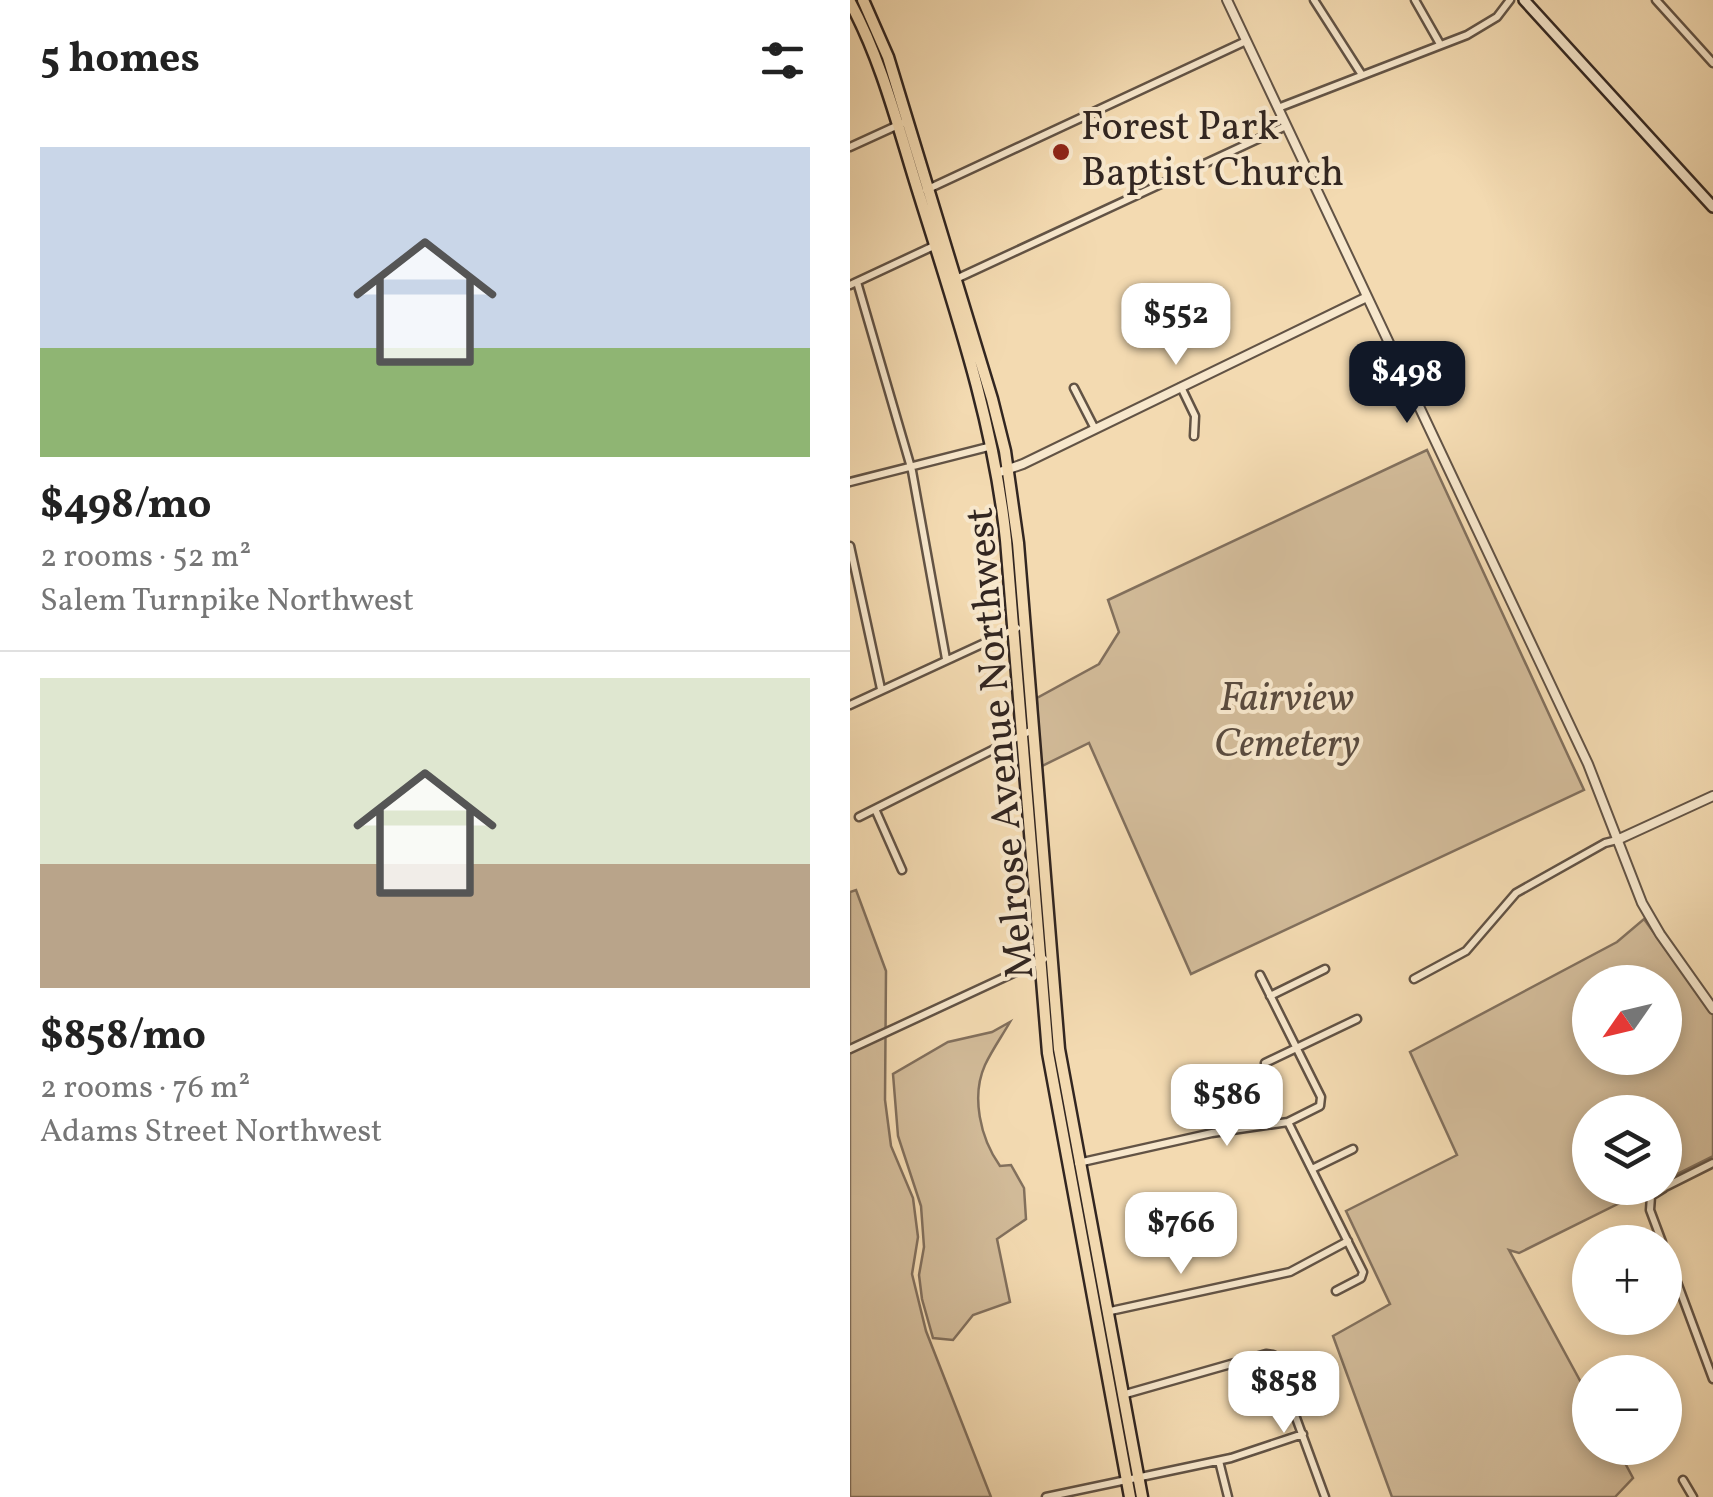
<!DOCTYPE html>
<html lang="en">
<head>
<meta charset="utf-8">
<style>
	body { margin:0; font-family:Vollkorn,serif; background:#f2f2f2; color:#222; height:100vh; display:flex; flex-direction:column; font-size:38px; white-space:nowrap }
	* { box-sizing:border-box; margin:0 }
	p { font-size:32px; color:#767676 }
	.icon { flex:none; width:55px; height:55px; fill:none; stroke:currentColor; stroke-width:2; stroke-linecap:round; stroke-linejoin:round }
	.map { position:relative; flex:1; overflow:hidden }
	.sheet { display:flex; flex-direction:column; background:#fff; width:850px }
	.sheet>* { flex:none }
	.needle { width:65px; rotate:236deg }
	.buttons { position:absolute; left:722px; top:965px; display:grid; gap:20px }
	.buttons a { display:grid; place-items:center; width:110px; height:110px; border-radius:50%; background:#fff; box-shadow:0 5px 15px #0003; font-size:50px }
	.price { position:absolute; translate:-50% -85px; padding:0 22px; border-radius:20px; background:#fff; color:#222; font-size:32px; line-height:65px; filter:drop-shadow(0 2px 5px #0008) }
	.price::after { content:''; position:absolute; left:50%; top:60px; width:30px; height:22px; margin-left:-15px; background:inherit; clip-path:polygon(0 0,100% 0,50% 100%) }
	.price.active { background:#111827; color:#fff }
	ul { padding:0; list-style:none }
	li { display:grid; align-content:center; gap:20px; height:530px; padding:0 40px }
	li+li { border-top:2px solid #e0e0e0 }
	li span { display:grid; place-items:center; height:310px; border-radius:0px; color:#555 }
	li>.icon { margin-inline-start:auto }
	span .icon { width:180px; height:180px; fill:#fffc; stroke-width:1 }
	li b { font-size:42px }
	h2 { display:flex; justify-content:space-between; align-items:center; height:120px; padding:0 40px; font-size:42px }
	main { display:flex; flex:1; min-height:0 }
	.map>svg:first-child { display:block }
	.green { fill:#d2bb99; stroke:#82705d; stroke-width:2.5; fill-rule:evenodd }
	.lines { fill:none; stroke-linecap:round; stroke-linejoin:round }
	.minor-casing { stroke:#625345; stroke-width:11 }
	.tertiary-casing { stroke:#625345; stroke-width:12 }
	.secondary-casing { stroke:#322621; stroke-width:14 }
	.primary-casing { stroke:#322621; stroke-width:15 }
	.minor { stroke:#f7e7cc; stroke-width:6 }
	.tertiary { stroke:#f7e7cc; stroke-width:8 }
	.secondary { stroke:#f7e7cc; stroke-width:9 }
	.primary { stroke:#f3dab1; stroke-width:10 }
	.poi-dot { fill:#8f2418; stroke:#f7e7cc; stroke-width:4 }
	.labels { text-anchor:middle; dominant-baseline:central; stroke-width:8; stroke-linejoin:round; paint-order:stroke }
	.poi-label { font-size:40px; fill:#322621; stroke:#f7e7cc; text-anchor:start }
	.park-label { font-size:40px; font-style:italic; fill:#5a4b3f; stroke:#f7e7cc }
	.street-label { font-size:40px; fill:#322621; stroke:#f7e7cc }
</style>
</head>
<body>
<main>
<section class="sheet">
<h2>5 homes<svg class="icon" aria-label="filters" viewBox="0 0 24 24"><path d="M4 7h16M4 17h16"/><circle cx="9" cy="7" r="2"/><circle cx="15" cy="17" r="2"/></svg></h2>
<ul>
<li><span style="background:linear-gradient(#c9d6e8 65%,#8fb573 0)"><svg class="icon" aria-label="home" viewBox="0 0 24 24"><path d="M3 11l9-7 9 7M6 9v11h12V9"/></svg></span><div><b>$498/mo</b><p>2 rooms · 52 m²</p><p>Salem Turnpike Northwest</p></div></li>
<li><span style="background:linear-gradient(#dfe7d0 60%,#b9a48a 0)"><svg class="icon" aria-label="home" viewBox="0 0 24 24"><path d="M3 11l9-7 9 7M6 9v11h12V9"/></svg></span><div><b>$858/mo</b><p>2 rooms · 76 m²</p><p>Adams Street Northwest</p></div></li>
</ul>
</section>
<div class="map">
<svg width="863" height="1497" viewBox="0 0 863 1497">
	<rect width="100%" height="100%" fill="#f3dab1"/>
	<filter id="stains"><feTurbulence type="fractalNoise" baseFrequency=".002" numOctaves="4"/><feColorMatrix values="0 0 0 0 .2 0 0 0 0 .09 0 0 0 0 .02 0 0 0 .5 -.17"/></filter>
	<radialGradient id="worn" r=".72"><stop offset=".6" stop-color="#630" stop-opacity="0"/><stop offset="1" stop-color="#630" stop-opacity=".3"/></radialGradient>
	<path class="green" d="M577 450 734 790 341 974 239 743 190 767 187 698 249 664 269 632 258 600Z
		M6 890 36 971 35 1100 41 1146 63 1198 68 1237 62 1274 76 1331 141 1497H0V892Z
		M794 919 863 1015V1156L815 1180V1112H740V1188H800L669 1253 659 1250 740 1399V1448H767L783 1478 765 1497H542L483 1336 540 1304 496 1211 607 1155 560 1052 767 942ZM740 982H815V1058H740Z
		M160 1022C152 1036 142 1050 135 1065 121 1096 130 1138 150 1166L161 1165 174 1188 176 1219 147 1239 160 1302 123 1315 103 1340 83 1338 72 1299 69 1275 74 1247 71 1206 48 1136 43 1074 98 1042 142 1032Z"/>
	<g class="lines">
		<defs>
			<path id="minor" d="M464 0 512 75
				M565 0 590 44
				M806 0 863 63
				M428 108 617 35 647 17 660 0
				M0 147 57 121
				M76 190 396 41
				M106 279 436 126
				M7 282 62 471 96 659
				M0 285 88 244
				M331 387 345 416 344 436
				M224 388 245 429
				M0 482 142 446
				M0 546 31 689
				M0 705 167 628
				M25 809 52 870
				M9 817 182 730
				M564 979 616 951 666 893 755 843 767 840
				M420 996 475 969
				M0 1049 194 959
				M415 1063 507 1019
				M438 1122 513 1272 511 1278 486 1291
				M228 1163 362 1133 438 1122 470 1106 471 1097 410 975
				M462 1169 503 1149
				M815 1187 863 1163
				M812 1242 800 1210 801 1196 814 1188
				M815 1250 863 1379
				M256 1312 440 1272 498 1241
				M272 1395 416 1354 423 1355 475 1497
				M369 1461 378 1497
				M833 1480 843 1497
				M196 1497 381 1458 453 1434"/>
			<path id="tertiary" d="M377 0 738 764 792 903 810 934 863 1009
				M147 473 173 464 517 297
				M767 840 863 796"/>
			<path id="secondary" d="M674 0 863 207"/>
			<path id="primary" d="M13 0 38 57 142 399 155 451 168 543 209 1049 292 1497
				M0 2C33 63 49 131 70 197 105 309 144 423 156 540L198 1053 280 1497"/>
		</defs>
		<use href="#minor" class="minor-casing"/>
		<use href="#tertiary" class="tertiary-casing"/>
		<use href="#secondary" class="secondary-casing"/>
		<use href="#primary" class="primary-casing"/>
		<use href="#minor" class="minor"/>
		<use href="#tertiary" class="tertiary"/>
		<use href="#secondary" class="secondary"/>
		<use href="#primary" class="primary"/>
	</g>
	<circle class="poi-dot" cx="211" cy="152" r="10"/>
	<g class="labels">
		<g class="poi-label">
			<text x="231" y="129">Forest Park<tspan x="231" dy="46">Baptist Church</tspan></text>
		</g>
		<g class="park-label">
			<text x="437" y="700">Fairview<tspan x="437" dy="46">Cemetery</tspan></text>
		</g>
		<g class="street-label">
			<text transform="translate(152 743) rotate(-95)">Melrose Avenue Northwest</text>
		</g>
	</g>
	<rect width="100%" height="100%" filter="url(#stains)"/>
	<rect width="100%" height="100%" fill="url(#worn)"/>
</svg>
<div class="buttons">
<a><svg class="needle" viewBox="-14 -14 28 28"><path d="M0-13l5 13h-10z" fill="#e53935"/><path d="M0 13l5-13h-10z" fill="#767676"/></svg></a>
<a><svg class="icon" aria-label="layers" viewBox="0 0 24 24"><path d="M12 4l9 5-9 5-9-5zM3 14l9 5 9-5"/></svg></a>
<a>+</a>
<a>−</a>
</div>
<b class="price" style="left:326px;top:368px">$552</b>
<b class="price active" style="left:557px;top:426px">$498</b>
<b class="price" style="left:377px;top:1149px">$586</b>
<b class="price" style="left:331px;top:1277px">$766</b>
<b class="price" style="left:434px;top:1436px">$858</b>
</div>
</main>
</body>
</html>
